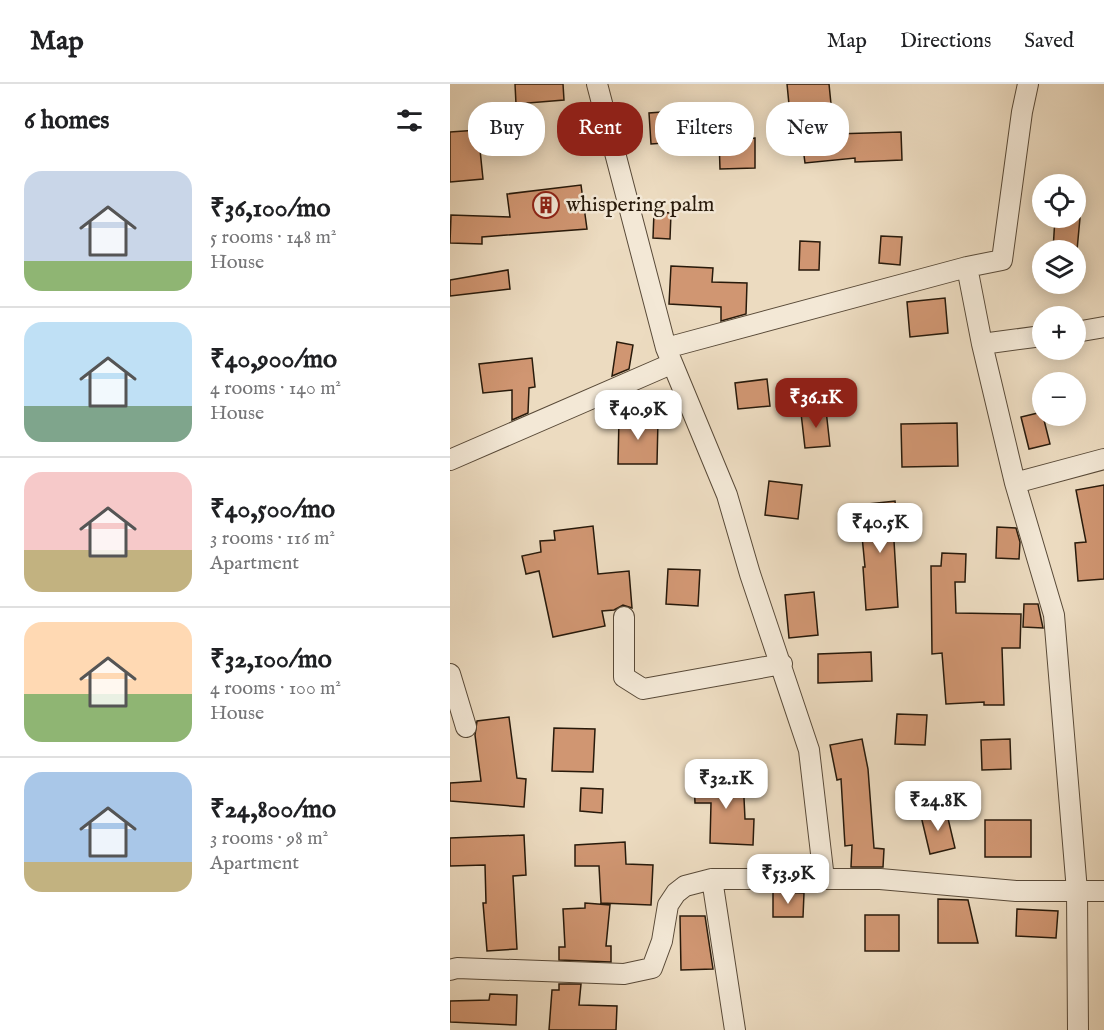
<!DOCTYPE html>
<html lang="en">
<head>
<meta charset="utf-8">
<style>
	body { margin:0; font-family:"IM FELL English",serif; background:#f2f2f2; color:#202124; height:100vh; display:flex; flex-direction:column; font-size:22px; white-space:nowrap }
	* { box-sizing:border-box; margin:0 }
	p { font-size:20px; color:#757577 }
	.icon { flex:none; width:33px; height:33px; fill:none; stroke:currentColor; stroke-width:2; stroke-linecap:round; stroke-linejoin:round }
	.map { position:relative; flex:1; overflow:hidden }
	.side { display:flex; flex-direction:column; background:#fff; width:450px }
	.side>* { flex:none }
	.top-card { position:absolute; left:18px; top:18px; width:546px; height:54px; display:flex; gap:12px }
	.tools { position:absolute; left:582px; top:90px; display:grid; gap:12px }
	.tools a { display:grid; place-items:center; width:54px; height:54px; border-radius:50%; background:#fff; box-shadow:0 3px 15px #0003; font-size:30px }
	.price { position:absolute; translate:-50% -51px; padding:0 14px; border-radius:12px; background:#fff; color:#222; font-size:20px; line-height:39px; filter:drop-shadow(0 2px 3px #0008) }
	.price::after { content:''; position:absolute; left:50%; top:36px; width:18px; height:14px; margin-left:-9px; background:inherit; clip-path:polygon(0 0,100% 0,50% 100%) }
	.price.current { background:#8f2418; color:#fff }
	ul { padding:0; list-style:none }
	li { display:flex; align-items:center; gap:18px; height:150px; padding:0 24px }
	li+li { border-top:2px solid #e0e0e0 }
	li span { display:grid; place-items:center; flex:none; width:168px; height:120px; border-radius:18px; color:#555 }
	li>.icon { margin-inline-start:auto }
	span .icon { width:72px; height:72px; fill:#fffc; stroke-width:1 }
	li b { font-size:26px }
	h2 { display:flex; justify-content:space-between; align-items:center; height:72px; padding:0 24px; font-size:26px }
	.pill { padding:0 21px; border-radius:24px; background:#fff; box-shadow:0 3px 15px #0003; font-size:21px; line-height:54px }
	.pill.current { background:#8f2418; color:#fff }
	header { display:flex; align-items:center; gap:36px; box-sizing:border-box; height:84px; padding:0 30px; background:#fff; border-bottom:2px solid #e0e0e0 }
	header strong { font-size:28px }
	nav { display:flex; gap:33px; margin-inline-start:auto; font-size:21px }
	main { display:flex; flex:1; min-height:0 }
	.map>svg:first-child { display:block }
	.building { fill:#d09672; stroke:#281a0b; stroke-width:1.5 }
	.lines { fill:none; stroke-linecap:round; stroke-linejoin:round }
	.street-casing { stroke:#594a38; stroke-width:22 }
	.street { stroke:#f3e8d6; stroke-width:20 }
	.labels { text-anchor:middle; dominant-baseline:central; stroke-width:5; stroke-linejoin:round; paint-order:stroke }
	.poi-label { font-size:22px; fill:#281a0b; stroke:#f3e8d6; text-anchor:start }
</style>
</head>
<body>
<header>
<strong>Map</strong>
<nav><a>Map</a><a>Directions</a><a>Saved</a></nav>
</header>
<main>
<section class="side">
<h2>6 homes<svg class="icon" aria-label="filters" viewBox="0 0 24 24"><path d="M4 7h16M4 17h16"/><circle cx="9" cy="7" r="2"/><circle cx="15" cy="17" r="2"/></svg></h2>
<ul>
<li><span style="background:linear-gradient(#c9d6e8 75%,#8fb573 0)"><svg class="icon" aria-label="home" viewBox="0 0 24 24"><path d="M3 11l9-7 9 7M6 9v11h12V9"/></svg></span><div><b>₹36,100/mo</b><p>5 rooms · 148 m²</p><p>House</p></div></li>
<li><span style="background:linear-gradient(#bfe0f5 70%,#7fa58c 0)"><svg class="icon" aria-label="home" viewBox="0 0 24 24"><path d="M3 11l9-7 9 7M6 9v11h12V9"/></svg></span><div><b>₹40,900/mo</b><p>4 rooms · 140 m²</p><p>House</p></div></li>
<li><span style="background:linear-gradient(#f6c9c9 65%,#c2b280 0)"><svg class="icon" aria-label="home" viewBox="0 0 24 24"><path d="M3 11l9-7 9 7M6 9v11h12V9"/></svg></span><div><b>₹40,500/mo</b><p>3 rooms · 116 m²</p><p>Apartment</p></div></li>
<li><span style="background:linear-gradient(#ffd9b3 60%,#8fb573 0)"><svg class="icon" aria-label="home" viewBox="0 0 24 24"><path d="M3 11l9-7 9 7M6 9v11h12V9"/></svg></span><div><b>₹32,100/mo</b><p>4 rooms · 100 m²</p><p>House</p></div></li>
<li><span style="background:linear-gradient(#a9c7e8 75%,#c2b280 0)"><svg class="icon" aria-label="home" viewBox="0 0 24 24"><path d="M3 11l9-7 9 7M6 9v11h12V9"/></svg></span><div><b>₹24,800/mo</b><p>3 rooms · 98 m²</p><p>Apartment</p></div></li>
</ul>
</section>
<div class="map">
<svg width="654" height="946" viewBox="0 0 654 946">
	<rect width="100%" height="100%" fill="#ecdbc0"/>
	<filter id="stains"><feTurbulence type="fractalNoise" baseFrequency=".00333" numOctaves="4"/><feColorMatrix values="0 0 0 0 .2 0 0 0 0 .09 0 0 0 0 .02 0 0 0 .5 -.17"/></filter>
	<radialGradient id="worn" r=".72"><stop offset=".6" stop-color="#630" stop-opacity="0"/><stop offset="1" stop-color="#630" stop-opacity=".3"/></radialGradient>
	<path class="building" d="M65 0H113L114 16 66 20Z
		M337 0H379L384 50 451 48 452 76 405 78V74L355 79 350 41H341Z
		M225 27 228 58 201 60 199 29Z
		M28 46 33 95 0 98V48Z
		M305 54V84L270 85 269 55Z
		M131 101 137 145 32 153V160L0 159 1 131 60 133 57 110Z
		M204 128 221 129 220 155 203 154Z
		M605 134H630L627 166H603Z
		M431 152 452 153 450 181 429 179Z
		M350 157 370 158 369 186H349Z
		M221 182 263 184 262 198 297 199 296 230 271 237V223L219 220Z
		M58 186 60 205 0 212V196Z
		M495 214 498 249 460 253 457 218Z
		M167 258 183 261 179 285 162 292Z
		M82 274 85 303 79 304 78 329 62 336V306L33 309 29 280Z
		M317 295 320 322 288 325 285 299Z
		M376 326 380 362 355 364 351 329Z
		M592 328 600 360 579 365 571 333Z
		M169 334 208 335 207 380H168Z
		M507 339 508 382 452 383 451 340Z
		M319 397 352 401 348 435 315 431Z
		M654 401V495L628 497 625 459 636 458 626 406Z
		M445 417 449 456 444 457 448 523 416 526 413 483H415L409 421Z
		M143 442 148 490 179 487 182 524 173 521 164 526 152 527 155 542 103 553 89 487 76 490 72 472 91 468 90 457 105 456 104 447Z
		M547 443 566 444 570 458 569 475 546 474Z
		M492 469 516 470 515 498H505L506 529 571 530 570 564H552L554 621H534V618L496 620 492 569 482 570 481 482H491Z
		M218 485 250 486 248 522 216 520Z
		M364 508 368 551 339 554 335 511Z
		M574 520H588L593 544 573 543Z
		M421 568 422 597 368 599V570Z
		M447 630 477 631 475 661 445 660Z
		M59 633 67 694 76 695 74 723 0 717V699L31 697 25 651 27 637Z
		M104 644 145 645 143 688 102 687Z
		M412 655 418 685 424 764 434 765 433 783H401L402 761 395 762 391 695 387 696 380 661Z
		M560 655 561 685 532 686 531 656Z
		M293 693 295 735H304L303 761 260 759 261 719H245L244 695Z
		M131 704 153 705 152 729 130 727Z
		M496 726 505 764 480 770 471 732Z
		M535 736H581V773H535Z
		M74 751 76 791 63 792 67 865 37 867 33 819H36L35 781 0 782V754Z
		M175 758 176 780 203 781 201 821 151 819 149 782H125V761Z
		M323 808 354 809 353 833H323Z
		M488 815 518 816 528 859H488Z
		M135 819 160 821 156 862H161V878L109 876V863H115L113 825 135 824Z
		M567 825 608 827 606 854 566 852Z
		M415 831H449V867H415Z
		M230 832H255L263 885 231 886Z
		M109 900H131L129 921 167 922 166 946H99L102 906H109Z
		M40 910 67 911 66 941 0 938V917L39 916Z"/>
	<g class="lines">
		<defs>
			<path id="street" d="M147 0 216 264 277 411 300 490 359 666 374 795
				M517 183 532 260
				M626 248 654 243
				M592 252 532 260 565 399 604 531 627 807 628 946
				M216 264 517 183 552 176 572 28 578 0
				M0 376 221 280
				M565 399 654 375
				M174 533V593L193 605 332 580
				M0 590 16 643
				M262 795 285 946
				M0 886 7 884 174 890 202 884 212 857 218 821 226 809 235 802 262 795H430L566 807H654"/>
		</defs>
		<use href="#street" class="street-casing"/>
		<use href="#street" class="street"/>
	</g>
	<defs>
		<symbol id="building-ring" viewBox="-11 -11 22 22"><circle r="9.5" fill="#f3e8d6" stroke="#8f2418" stroke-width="1.5"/><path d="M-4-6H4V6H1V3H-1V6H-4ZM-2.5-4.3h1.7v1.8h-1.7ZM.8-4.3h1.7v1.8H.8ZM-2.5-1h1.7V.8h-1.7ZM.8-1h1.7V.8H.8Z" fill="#8f2418"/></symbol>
	</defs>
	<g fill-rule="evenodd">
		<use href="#building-ring" x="81" y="106" width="30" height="30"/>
	</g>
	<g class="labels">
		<g class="poi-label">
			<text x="116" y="121">whispering palm</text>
		</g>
	</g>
	<rect width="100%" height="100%" filter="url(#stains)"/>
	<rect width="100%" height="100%" fill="url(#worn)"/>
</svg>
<div class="tools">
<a><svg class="icon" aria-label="locate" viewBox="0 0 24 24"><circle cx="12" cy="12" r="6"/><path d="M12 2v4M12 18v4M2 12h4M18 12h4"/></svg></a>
<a><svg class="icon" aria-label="layers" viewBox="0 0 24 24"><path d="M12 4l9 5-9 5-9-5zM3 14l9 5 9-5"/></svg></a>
<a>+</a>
<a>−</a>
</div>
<b class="price current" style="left:366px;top:345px">₹36.1K</b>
<b class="price" style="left:188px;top:357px">₹40.9K</b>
<b class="price" style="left:430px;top:470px">₹40.5K</b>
<b class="price" style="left:276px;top:726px">₹32.1K</b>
<b class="price" style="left:488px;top:748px">₹24.8K</b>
<b class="price" style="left:338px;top:821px">₹53.9K</b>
<div class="top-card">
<a class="pill">Buy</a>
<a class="pill current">Rent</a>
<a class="pill">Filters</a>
<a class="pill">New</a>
</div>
</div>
</main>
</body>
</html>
